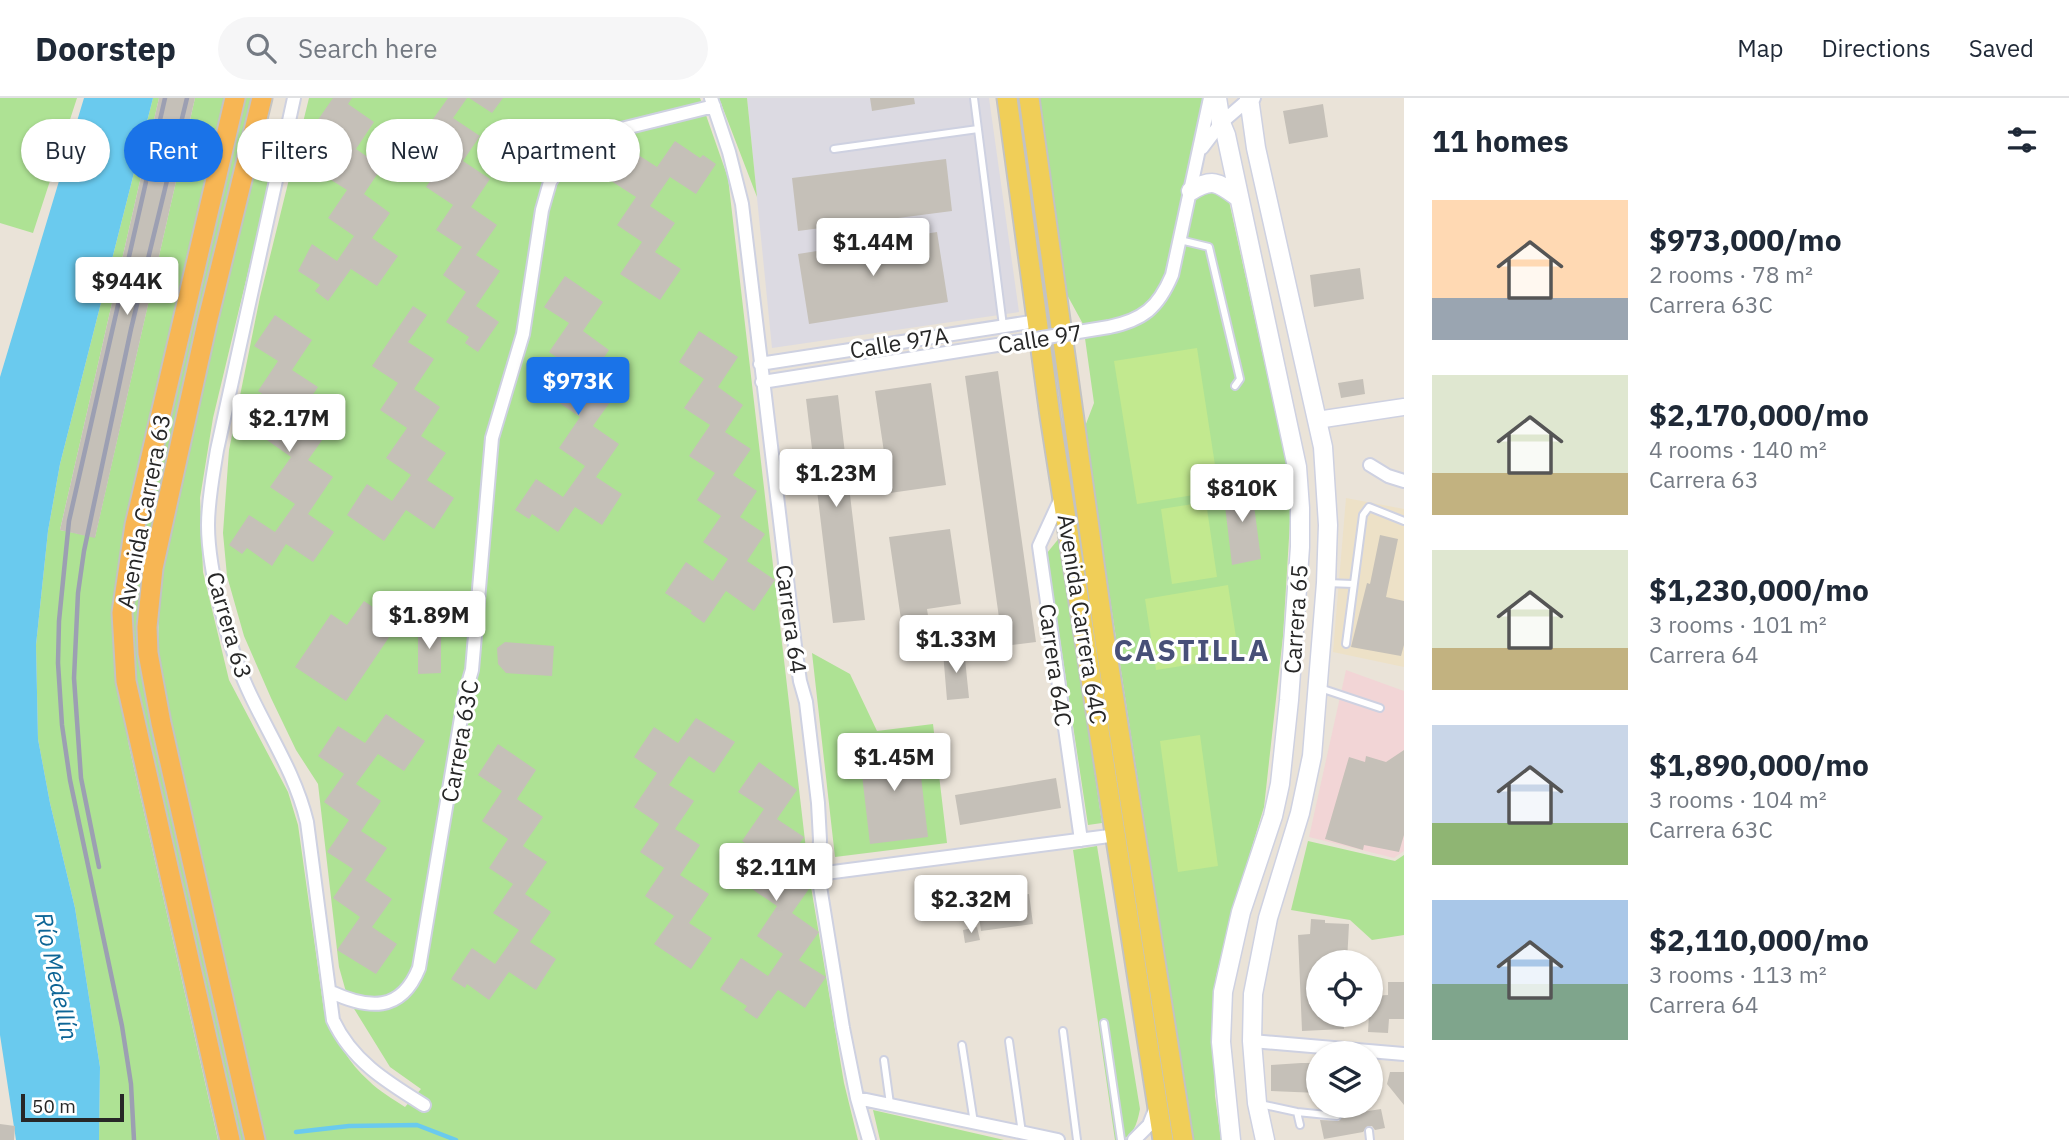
<!DOCTYPE html>
<html lang="en">
<head>
<meta charset="utf-8">
<style>
	body { margin:0; font-family:"IBM Plex Sans",sans-serif; background:#f6f6f7; color:#1f2937; height:100vh; display:flex; flex-direction:column; font-size:26px; white-space:nowrap }
	* { box-sizing:border-box; margin:0 }
	p { font-size:23px; color:#747a83 }
	.icon { flex:none; width:38px; height:38px; fill:none; stroke:currentColor; stroke-width:2; stroke-linecap:round; stroke-linejoin:round }
	.map { position:relative; flex:1; overflow:hidden }
	.panel { display:flex; flex-direction:column; background:#fff; width:665px }
	.panel>* { flex:none }
	.banner { position:absolute; left:21px; top:21px; width:665px; height:63px; display:flex; gap:14px }
	.buttons { position:absolute; left:1306px; top:852px; display:grid; gap:14px }
	.buttons a { display:grid; place-items:center; width:77px; height:77px; border-radius:50%; background:#fff; box-shadow:0 2px 5px #0004; font-size:35px }
	.scale { position:absolute; left:21px; bottom:18px; width:103px; box-sizing:border-box; padding-left:7px; border:4px solid #272727; border-top:0; font-size:19px; line-height:24px; white-space:nowrap; color:#272727; -webkit-text-stroke:5px #fff; paint-order:stroke }
	.price { position:absolute; translate:-50% -60px; padding:0 16px; border-radius:7px; background:#fff; color:#222; font-size:23px; line-height:46px; filter:drop-shadow(0 2px 4px #0008) }
	.price::after { content:''; position:absolute; left:50%; top:42px; width:21px; height:16px; margin-left:-10px; background:inherit; clip-path:polygon(0 0,100% 0,50% 100%) }
	.price.on { background:#1a73e8; color:#fff }
	ul { padding:0; list-style:none }
	li { display:flex; align-items:center; gap:21px; height:175px; padding:0 28px }
	li span { display:grid; place-items:center; flex:none; width:196px; height:140px; border-radius:0px; color:#555 }
	li>.icon { margin-inline-start:auto }
	span .icon { width:84px; height:84px; fill:#fffc; stroke-width:1 }
	li b { font-size:30px }
	h2 { display:flex; justify-content:space-between; align-items:center; height:84px; padding:0 28px; font-size:30px }
	.chip { padding:0 24px; border-radius:32px; background:#fff; box-shadow:0 2px 5px #0004; font-size:24px; line-height:63px }
	.chip.on { background:#1a73e8; color:#fff }
	header { display:flex; align-items:center; gap:42px; box-sizing:border-box; height:98px; padding:0 35px; background:#fff; border-bottom:2px solid #e0e1e3 }
	header strong { font-size:33px }
	nav { display:flex; gap:38px; margin-inline-start:auto; font-size:24px }
	.search { width:490px; height:63px; background:#f6f6f7; display:flex; align-items:center; gap:18px; box-sizing:border-box; padding:0 24px; border-radius:38px; color:#747a83; font-size:26px }
	main { display:flex; flex:1; min-height:0 }
	.map>svg:first-child { display:block }
	.industrial { fill:#dcdae2 }
	.education { fill:#ede1c7 }
	.medical { fill:#f2d5d6 }
	.green { fill:#aee294 }
	.pitch { fill:#c2e98f }
	.water { fill:#6acaee }
	.lines { fill:none; stroke-linecap:round; stroke-linejoin:round }
	.stream { stroke:#6acaee; stroke-width:4.5 }
	.building { fill:#c5c0b8 }
	.service-casing { stroke:#ced1e1; stroke-width:10 }
	.minor-casing { stroke:#ced1e1; stroke-width:16 }
	.tertiary-casing { stroke:#ced1e1; stroke-width:19 }
	.secondary-casing { stroke:#ced1e1; stroke-width:21 }
	.primary-casing { stroke:#c3c3c3; stroke-width:23 }
	.trunk-casing { stroke:#c3c3c3; stroke-width:23 }
	.service { stroke:#fff; stroke-width:6 }
	.minor { stroke:#fff; stroke-width:12 }
	.tertiary { stroke:#fff; stroke-width:16 }
	.secondary { stroke:#fff; stroke-width:18 }
	.primary { stroke:#f0ce58; stroke-width:19 }
	.trunk { stroke:#f7b654; stroke-width:19 }
	.rail { stroke:#9c9fb2; stroke-width:4.5 }
	.minor-bridge-casing { stroke:#ced1e1; stroke-width:16; stroke-linecap:butt }
	.minor-bridge { stroke:#fff; stroke-width:12 }
	.labels { text-anchor:middle; dominant-baseline:central; stroke-width:6; stroke-linejoin:round; paint-order:stroke }
	.street-label { font-size:23px; fill:#272727; stroke:#fff }
	.water-label { font-size:24px; font-style:italic; fill:#0d6596; stroke:#fff }
	.district-label { font-size:30px; font-weight:bold; letter-spacing:2px; fill:#485078; stroke:#fff }
</style>
</head>
<body>
<header>
<strong>Doorstep</strong>
<div class="search"><svg class="icon" aria-label="search" viewBox="0 0 24 24"><circle cx="10" cy="10" r="6"/><path d="M15 15l6 6"/></svg>Search here</div>
<nav><a>Map</a><a>Directions</a><a>Saved</a></nav>
</header>
<main>
<div class="map">
<svg width="1404" height="1042" viewBox="0 0 1404 1042">
	<rect width="100%" height="100%" fill="#eae3d8"/>
	<path class="industrial" d="M747 0H989L1019 214 772 250Z"/>
	<path class="education" d="M1346 400 1404 411V569L1333 554Z"/>
	<path class="medical" d="M1346 572 1404 593V753L1394 760 1309 739Z"/>
	<path class="green" d="M0 0H77L33 135 0 125Z
		M153 0H159L60 432 95 439 195 0H225L124 452 113 520 115 570 129 648 218 1042H99L100 969 75 810 50 705 38 641 36 547 48 433 60 366Z
		M243 0H255L143 513 247 1042H238L135 591 129 513 135 467Z
		M309 0H700L728 80 809 777 844 985 858 1042H264L161 592C157 548 158 507 162 464L258 49 277 53 213 320 200 400 203 474 229 582 288 694 298 727 324 913C335 939 347 964 369 983 379 993 393 1001 405 1009L421 991 390 969 348 901 339 869 318 686 296 652 271 600 244 538 227 478 223 435 229 352 260 199Z
		M719 0H747L757 99Z
		M1040 0H1203L1187 87 1227 94 1292 391 1283 538 1264 709 1232 814 1216 878 1212 912 1215 998 1221 1042H1193L1084 331 1094 305 1083 226 1065 193Z
		M1060 439 1102 725 1088 727 1047 455Z
		M812 555 850 576 877 633 933 626 947 745 835 759Z
		M1308 743 1395 763 1404 757V837L1372 842 1350 822 1291 812Z
		M1097 748 1140 1011C1137 1026 1133 1042 1115 1042L1073 752Z
		M873 1012 1000 1041 1004 1042H880Z"/>
	<path class="pitch" d="M1197 250 1219 393 1137 406 1114 263Z
		M1206 404 1217 479 1172 486 1161 411Z
		M1228 487 1239 559 1156 572 1145 501Z
		M1200 637 1218 768 1178 774 1160 643Z"/>
	<path class="water" d="M84 0H153L60 366 48 433 36 547 38 641 50 705 75 810 100 969 99 1042H16L0 937V279Z"/>
	<g class="lines">
		<path class="stream" d="M296 1034 349 1028 417 1027 456 1042"/>
	</g>
	<path class="building" d="M159 0H195L95 440 60 432Z
		M333 0H352L348 6 374 24 356 51 382 69 364 96 390 115 372 140 398 158 377 188 351 171 328 203 315 193 320 187 298 173 312 146 337 163 354 138 328 120 347 92 320 75 341 44 315 26Z
		M448 0H467L453 20 480 38 463 63 490 81 471 109 497 127 476 157 500 173 476 208 499 224 478 254 465 245 469 239 446 224 466 194 443 177 462 149 436 132 453 107 426 89 448 56 421 38Z
		M469 0H503L492 15Z
		M870 0H914L915 6 872 13Z
		M1323 6 1328 39 1289 46 1283 13Z
		M675 43 700 60 703 57 716 66 696 96 670 79 650 108 675 125 655 154 681 171 660 202 620 176 642 144 617 127 636 99 608 81 629 51 657 69Z
		M946 61 952 113 798 133 792 80Z
		M937 134 948 204 809 226 798 156Z
		M1360 170 1364 201 1314 209 1310 177Z
		M565 178 603 204 583 233 609 252 588 283 613 300 593 328 619 346 596 379 622 396 602 427 575 409 558 434 532 416 529 421 515 412 536 381 563 399 585 368 559 350 580 319 555 302 575 272 549 254 569 225 544 209Z
		M413 208 427 217 408 244 434 261 414 291 440 309 421 338 446 355 427 382 454 400 434 431 406 412 384 443 347 417 367 386 392 403 411 377 386 360 407 330 380 312 398 285 372 268Z
		M275 217 312 242 292 272 318 289 297 320 325 338 308 362 333 379 308 416 334 434 313 464 286 446 272 468 247 450 242 456 229 447 249 417 275 434 295 406 270 389 291 359 264 340 284 311 258 293 278 263 254 248Z
		M699 233 738 259 718 289 743 307 725 334 751 351 733 377 757 393 740 419 765 436 747 463 775 482 754 513 726 493 704 525 690 515 692 513 665 495 686 464 713 483 728 461 703 444 721 418 697 402 715 375 689 358 710 327 684 310 704 281 679 264Z
		M998 273 1036 544 1003 548 965 278Z
		M1363 281 1365 296 1341 300 1338 285Z
		M931 285 946 387 890 395 875 293Z
		M838 297 865 522 833 525 806 301Z
		M1251 384 1261 461 1232 467 1223 391Z
		M950 431 961 506 927 511 930 531 903 535 889 439Z
		M1380 437 1398 441 1386 499 1404 503V547L1401 558 1351 549 1367 485 1370 486Z
		M364 503 398 526 346 603 295 569 331 516 347 527Z
		M418 531H441V575L418 576Z
		M505 544 554 548 552 578 506 575 498 566 497 550Z
		M964 551 969 600 947 602 943 554Z
		M386 616 425 643 404 673 378 656 356 686 381 703 361 733 387 750 365 782 392 801 372 829 397 846 376 876 337 852 360 819 333 800 353 771 327 754 349 722 324 704 344 676 318 658 338 628 365 645Z
		M696 620 735 644 714 675 689 658 669 687 694 703 675 731 700 747 680 777 709 796 689 825 712 840 691 871 654 846 674 818 645 798 664 770 640 754 659 726 634 709 657 675 634 659 654 629 678 645Z
		M917 644 928 739 870 746 859 651Z
		M498 646 536 672 517 701 543 719 523 748 547 764 525 796 551 814 530 844 556 861 536 892 509 874 489 902 467 886 465 890 451 881 472 850 495 866 519 832 493 815 513 786 489 770 508 741 482 723 502 693 478 677Z
		M1404 652V737L1399 754 1364 747 1363 752 1325 741 1349 659 1365 664 1366 658 1386 664Z
		M759 664 797 692 777 721 804 739 783 769 811 788 792 815 819 834 799 862 826 879 805 910 778 892 757 921 744 912 747 908 720 891 741 860 768 878 783 856 757 838 777 808 749 789 769 761 742 743 764 711 738 694Z
		M1056 680 1061 710 960 727 955 697Z
		M1029 796 1033 826 981 833 977 803Z
		M1311 821 1325 822V825L1349 826 1347 864H1318V917H1343L1344 931 1302 933 1298 837 1310 836Z
		M977 829 980 842 965 845 963 832Z
		M1388 884H1404V921H1389L1388 935 1368 934 1370 898 1388 897Z
		M1301 965H1318V995L1271 993V967Z
		M1390 974H1404V1007L1387 986Z
		M1381 1011 1385 1030 1375 1032 1372 1028H1368L1363 1034 1324 1041 1320 1022 1339 1023 1343 1017Z
		M0 1026 15 1028 14 1042H0Z"/>
	<g class="lines">
		<defs>
			<path id="service" d="M974 0 1003 228
				M834 51 978 31
				M1180 142 1209 149 1240 281 1235 288
				M1327 485 1353 486
				M1346 546 1363 417 1369 409 1404 423
				M1320 590 1380 610
				M1104 925 1121 1042
				M1063 933 1077 1042
				M1009 943 1022 1035
				M962 947 974 1025
				M884 962 890 1006
				M1260 1006 1297 1014 1337 1018
				M1297 1014 1300 1027
				M1369 1033 1370 1042"/>
			<path id="minor" d="M294 0 217 352C213 377 208 402 208 427 208 474 230 555 251 598 271 640 296 678 307 724L333 922C352 963 387 984 424 1007
				M711 0 729 54 742 106 795 548 800 583 806 604 818 705 820 742 818 776 843 930 857 1000 869 1042
				M1202 50 1221 25 1249 1 1254 0
				M1109 229C1143 222 1158 210 1172 177L1210 0
				M760 266 1037 223
				M762 284 1016 244
				M1370 367 1388 378 1404 383
				M1061 400 1039 448 1081 742
				M818 776 1117 737
				M331 894C368 911 401 915 419 870L465 596 472 572 492 340 523 236 542 112 550 84 561 66 570 58 583 46 605 35 714 8
				M1252 943 1404 956
				M857 1000 1058 1042
				M1134 1042 1149 1027 1156 1009"/>
			<path id="tertiary" d="M1317 322 1404 309"/>
			<path id="secondary" d="M1217 0 1221 25 1226 37 1297 369 1300 410V449L1289 602 1280 686 1273 718 1241 814 1223 894 1221 944 1231 1042
				M1249 0 1256 50 1323 349 1328 427 1326 485 1312 658 1300 715 1268 820 1253 896 1252 943 1257 1005 1265 1042
				M1191 93C1213 79 1219 85 1238 99"/>
			<path id="primary" d="M1007 0 1050 318 1163 1042
				M1029 0 1104 537 1183 1042"/>
			<path id="trunk" d="M230 1042 126 583 122 515 135 427 235 0
				M255 1042 161 625 148 555 147 529 153 470 207 225 262 0"/>
		</defs>
		<use href="#service" class="service-casing"/>
		<use href="#minor" class="minor-casing"/>
		<use href="#tertiary" class="tertiary-casing"/>
		<use href="#secondary" class="secondary-casing"/>
		<use href="#primary" class="primary-casing"/>
		<use href="#trunk" class="trunk-casing"/>
		<use href="#service" class="service"/>
		<use href="#minor" class="minor"/>
		<use href="#tertiary" class="tertiary"/>
		<use href="#secondary" class="secondary"/>
		<use href="#primary" class="primary"/>
		<use href="#trunk" class="trunk"/>
		<path class="rail" d="M99 769 81 680 74 580 78 495 84 453 131 231 187 0
			M134 1042 131 986 122 928 70 682 62 627 58 565 59 523 69 423 165 0"/>
		<defs>
			<path id="minor-bridge" d="M1016 244 1109 229"/>
		</defs>
		<use href="#minor-bridge" class="minor-bridge-casing"/>
		<use href="#minor-bridge" class="minor-bridge"/>
	</g>
	<g class="labels">
		<g class="street-label">
			<text transform="translate(1040 240) rotate(-9)">Calle 97</text>
			<text transform="translate(899 244) rotate(-9)">Calle 97A</text>
			<text transform="translate(143 413) rotate(-79)">Avenida Carrera 63</text>
			<text transform="translate(792 521) rotate(82)">Carrera 64</text>
			<text transform="translate(1083 521) rotate(81)">Avenida Carrera 64C</text>
			<text transform="translate(1295 521) rotate(-86)">Carrera 65</text>
			<text transform="translate(230 527) rotate(74)">Carrera 63</text>
			<text transform="translate(1056 567) rotate(82)">Carrera 64C</text>
			<text transform="translate(459 643) rotate(-80)">Carrera 63C</text>
		</g>
		<g class="water-label">
			<text transform="translate(57 878) rotate(78)">Río Medellín</text>
		</g>
		<g class="district-label">
			<text x="1192" y="551">CASTILLA</text>
		</g>
	</g>
</svg>
<div class="buttons">
<a><svg class="icon" aria-label="locate" viewBox="0 0 24 24"><circle cx="12" cy="12" r="6"/><path d="M12 2v4M12 18v4M2 12h4M18 12h4"/></svg></a>
<a><svg class="icon" aria-label="layers" viewBox="0 0 24 24"><path d="M12 4l9 5-9 5-9-5zM3 14l9 5 9-5"/></svg></a>
</div>
<div class="scale">50 m</div>
<b class="price" style="left:873px;top:180px">$1.44M</b>
<b class="price" style="left:127px;top:219px">$944K</b>
<b class="price on" style="left:578px;top:319px">$973K</b>
<b class="price" style="left:289px;top:356px">$2.17M</b>
<b class="price" style="left:836px;top:411px">$1.23M</b>
<b class="price" style="left:1242px;top:426px">$810K</b>
<b class="price" style="left:429px;top:553px">$1.89M</b>
<b class="price" style="left:956px;top:577px">$1.33M</b>
<b class="price" style="left:894px;top:695px">$1.45M</b>
<b class="price" style="left:776px;top:805px">$2.11M</b>
<b class="price" style="left:971px;top:837px">$2.32M</b>
<div class="banner">
<a class="chip">Buy</a>
<a class="chip on">Rent</a>
<a class="chip">Filters</a>
<a class="chip">New</a>
<a class="chip">Apartment</a>
</div>
</div>
<section class="panel">
<h2>11 homes<svg class="icon" aria-label="filters" viewBox="0 0 24 24"><path d="M4 7h16M4 17h16"/><circle cx="9" cy="7" r="2"/><circle cx="15" cy="17" r="2"/></svg></h2>
<ul>
<li><span style="background:linear-gradient(#ffd9b3 70%,#9aa5b1 0)"><svg class="icon" aria-label="home" viewBox="0 0 24 24"><path d="M3 11l9-7 9 7M6 9v11h12V9"/></svg></span><div><b>$973,000/mo</b><p>2 rooms · 78 m²</p><p>Carrera 63C</p></div></li>
<li><span style="background:linear-gradient(#dfe7d0 70%,#c2b280 0)"><svg class="icon" aria-label="home" viewBox="0 0 24 24"><path d="M3 11l9-7 9 7M6 9v11h12V9"/></svg></span><div><b>$2,170,000/mo</b><p>4 rooms · 140 m²</p><p>Carrera 63</p></div></li>
<li><span style="background:linear-gradient(#dfe7d0 70%,#c2b280 0)"><svg class="icon" aria-label="home" viewBox="0 0 24 24"><path d="M3 11l9-7 9 7M6 9v11h12V9"/></svg></span><div><b>$1,230,000/mo</b><p>3 rooms · 101 m²</p><p>Carrera 64</p></div></li>
<li><span style="background:linear-gradient(#c9d6e8 70%,#8fb573 0)"><svg class="icon" aria-label="home" viewBox="0 0 24 24"><path d="M3 11l9-7 9 7M6 9v11h12V9"/></svg></span><div><b>$1,890,000/mo</b><p>3 rooms · 104 m²</p><p>Carrera 63C</p></div></li>
<li><span style="background:linear-gradient(#a9c7e8 60%,#7fa58c 0)"><svg class="icon" aria-label="home" viewBox="0 0 24 24"><path d="M3 11l9-7 9 7M6 9v11h12V9"/></svg></span><div><b>$2,110,000/mo</b><p>3 rooms · 113 m²</p><p>Carrera 64</p></div></li>
</ul>
</section>
</main>
</body>
</html>
